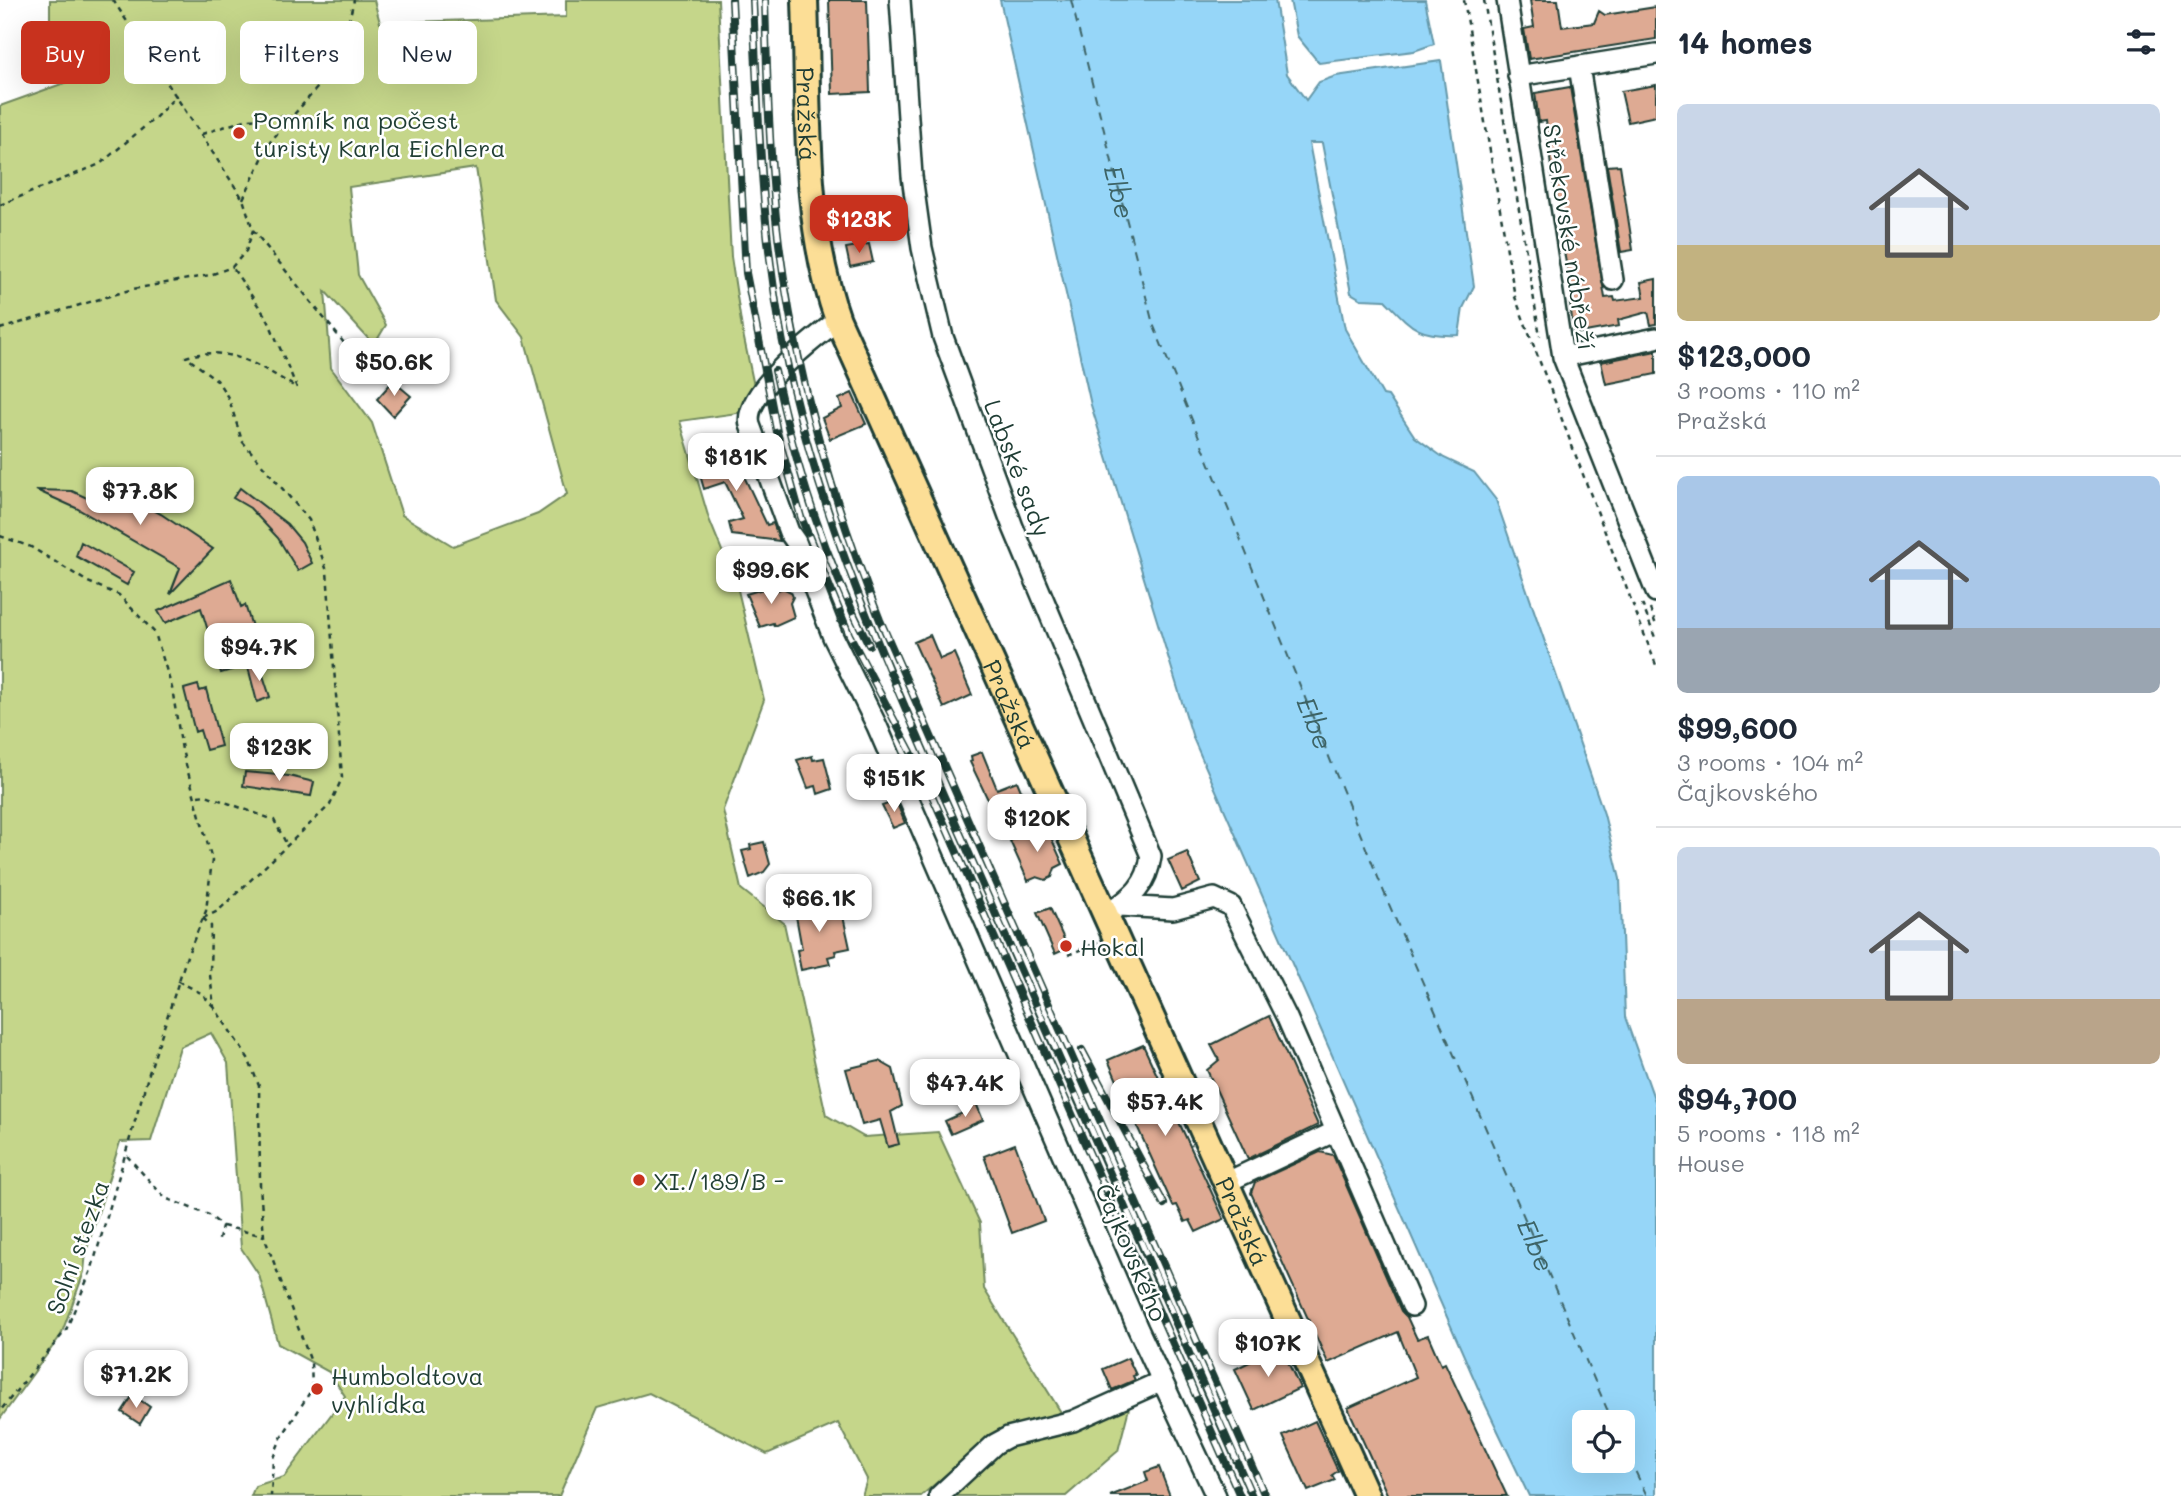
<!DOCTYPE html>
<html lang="en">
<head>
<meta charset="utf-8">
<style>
	body { margin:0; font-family:Mali,sans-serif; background:#f2f2f3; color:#1f2937; height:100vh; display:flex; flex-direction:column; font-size:26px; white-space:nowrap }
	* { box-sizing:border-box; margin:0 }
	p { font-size:23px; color:#747a83 }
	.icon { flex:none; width:38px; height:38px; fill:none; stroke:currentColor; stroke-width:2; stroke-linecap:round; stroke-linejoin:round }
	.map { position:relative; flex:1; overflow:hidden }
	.side { display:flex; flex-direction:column; background:#fff; width:525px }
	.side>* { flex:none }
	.hud { position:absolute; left:21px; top:21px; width:665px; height:63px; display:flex; gap:14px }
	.tools { position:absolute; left:1572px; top:1410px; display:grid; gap:14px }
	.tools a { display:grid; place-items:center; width:63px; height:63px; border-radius:10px; background:#fff; box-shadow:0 7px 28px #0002; font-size:35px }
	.price { position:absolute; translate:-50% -60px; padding:0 16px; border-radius:14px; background:#fff; color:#222; font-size:23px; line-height:46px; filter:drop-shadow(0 2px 4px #0008) }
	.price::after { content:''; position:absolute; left:50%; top:42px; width:21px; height:16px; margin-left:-10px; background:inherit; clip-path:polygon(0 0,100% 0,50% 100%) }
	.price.current { background:#c8321e; color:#fff }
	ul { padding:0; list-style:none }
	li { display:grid; align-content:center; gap:14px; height:371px; padding:0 21px }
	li+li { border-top:2px solid #e0e1e3 }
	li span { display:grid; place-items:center; height:217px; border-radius:10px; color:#555 }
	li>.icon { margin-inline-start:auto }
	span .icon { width:126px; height:126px; fill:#fffc; stroke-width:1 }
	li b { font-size:30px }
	h2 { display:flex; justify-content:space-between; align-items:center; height:84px; padding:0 21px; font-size:30px }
	.tag { padding:0 24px; border-radius:10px; background:#fff; box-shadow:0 7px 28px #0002; font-size:24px; line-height:63px }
	.tag.current { background:#c8321e; color:#fff }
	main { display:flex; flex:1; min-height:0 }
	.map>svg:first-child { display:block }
	.green { fill:#c5d68a; stroke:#728a5f; stroke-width:2; fill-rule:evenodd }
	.water { fill:#96d6f8; stroke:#69a; stroke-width:2; fill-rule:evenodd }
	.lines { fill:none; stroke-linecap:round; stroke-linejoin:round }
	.ferry { stroke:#3d6365; stroke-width:2; stroke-dasharray:9 7; stroke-linecap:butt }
	.building { fill:#deaa93; stroke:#1f3d34; stroke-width:2 }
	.minor-casing { stroke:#1f3d34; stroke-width:24 }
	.major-casing { stroke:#1f3d34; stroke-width:30 }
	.path { stroke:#1f3d34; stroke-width:2.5; stroke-dasharray:5 5; stroke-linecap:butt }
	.minor { stroke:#fff; stroke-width:19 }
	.major { stroke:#fcde96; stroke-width:24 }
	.rail-casing { stroke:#1f3d34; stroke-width:8 }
	.rail { stroke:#fff; stroke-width:5; stroke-dasharray:16; stroke-linecap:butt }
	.poi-dot { fill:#c8321e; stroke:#fff; stroke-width:2.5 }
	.labels { text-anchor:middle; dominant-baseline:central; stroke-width:5; stroke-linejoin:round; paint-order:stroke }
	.street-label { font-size:24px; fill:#1f3d34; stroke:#fff }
	.poi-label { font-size:24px; fill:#1f3d34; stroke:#fff; text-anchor:start }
	.water-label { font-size:26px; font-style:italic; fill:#3d6365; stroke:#fff }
</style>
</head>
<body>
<main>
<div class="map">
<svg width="1656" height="1496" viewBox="0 0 1656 1496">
	<rect width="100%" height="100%" fill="#fff"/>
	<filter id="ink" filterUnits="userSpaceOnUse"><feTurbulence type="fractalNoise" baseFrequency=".0143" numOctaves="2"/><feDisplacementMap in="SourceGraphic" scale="14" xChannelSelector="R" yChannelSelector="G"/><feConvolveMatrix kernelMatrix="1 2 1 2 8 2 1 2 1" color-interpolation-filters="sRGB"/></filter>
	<g filter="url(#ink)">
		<path class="green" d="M50 0H374L380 23 566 17V0H718L731 257 742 329 759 410 680 421 709 519 738 590 764 700 723 810 741 889 784 923 826 1115 864 1137 938 1132 980 1223 984 1289 1062 1414 997 1431 921 1496H862L867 1479 838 1423 767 1454 649 1393 597 1408 559 1496H251L255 1486 284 1477 345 1396 329 1372 278 1344 259 1275 241 1248 228 1063 211 1033 180 1047 151 1141 120 1142 86 1252 84 1272 61 1335 0 1419V106L95 72 50 26ZM476 168 496 300 524 337 567 494 538 514 453 546 402 515 372 423 331 368 325 291 374 345 386 325 358 275 349 187Z
			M1129 1408 1118 1451 1066 1496H948L1011 1445Z"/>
		<path class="water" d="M1000 0H1275L1287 74 1306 100 1319 82 1336 76 1441 61 1474 286 1463 308 1459 335C1418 337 1412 328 1385 300L1361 299 1351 293 1322 143H1309L1345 329 1383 395 1388 396 1415 437 1444 458 1474 472 1496 500 1604 814 1620 879 1625 1017 1656 1104V1496H1529L1486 1406 1193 738 1091 405ZM1584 1423H1622V1461H1584Z
			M1290 0H1425L1434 44 1414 51 1319 63 1297 36Z"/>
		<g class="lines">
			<g class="ferry">
				<path id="s1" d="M1071 0 1153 324 1388 902 1613 1423"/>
				<path d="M1622 1443 1647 1496"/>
			</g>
		</g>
		<path class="building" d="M829 0H867L870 92 832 94Z
			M1530 0H1558L1562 27 1594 23 1599 11 1605 15 1656 7V39L1529 59 1524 29 1534 27Z
			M1656 85V116L1628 122 1621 91Z
			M1570 87 1605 298 1614 297 1615 301 1644 297 1641 282 1656 279V324L1651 325 1648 312 1618 320 1619 326 1574 334 1570 304 1573 303 1563 246H1565L1561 215 1552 177 1546 121 1539 122 1535 93Z
			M1620 165 1633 250 1621 252 1607 166Z
			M869 244 873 262 850 267 846 248Z
			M1656 351V374L1606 384 1601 362Z
			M393 381 411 396 393 416 377 399Z
			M852 393 866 424 830 439 822 418 842 408 839 399Z
			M726 436 732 449 724 453 734 475 742 472 767 525 773 523 780 541 732 535 729 523 743 519 725 482 704 489 698 468 712 464 704 447Z
			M105 484 161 514 213 549 170 594 180 568 76 508 36 490 72 491 89 499 93 491H104Z
			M240 488 287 524 302 542 312 563 298 571 278 538 250 508 233 498Z
			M81 542 134 572 127 585 76 556Z
			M231 579 241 607 245 605 255 636 250 638 258 662 221 673 201 608 165 623 158 611Z
			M776 585 778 590 783 588 791 592 793 597 790 603 794 617 774 626 773 623 760 627 746 594Z
			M930 635 940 659 954 653 972 695 944 708 914 642Z
			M259 663 270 697 257 702 248 667Z
			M198 685 200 691 206 689 221 746 206 750 200 730 195 732 184 689Z
			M982 752 997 789 1017 781 1022 793 991 806 970 762 972 761 971 756Z
			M812 756 813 760 824 758 832 789 818 794 816 786 808 788 797 760Z
			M245 772 289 776 314 782 311 796 243 786Z
			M896 801 905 823 893 828 882 806Z
			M1045 824 1063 864 1055 868 1052 877 1046 880 1037 877 1028 881 1010 841Z
			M764 842 770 864 764 872 750 878 742 851 751 849 750 845Z
			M1187 852 1200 882 1182 891 1168 860Z
			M804 890 808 909 841 907 850 948 835 951 836 955 828 957 830 964 801 970 797 950 802 949 794 905Z
			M1050 908 1068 948 1055 954 1037 913Z
			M1269 1016 1318 1125 1248 1159 1207 1070 1219 1060 1211 1045Z
			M1143 1045 1224 1219 1196 1232 1190 1220 1185 1222 1177 1205 1173 1206 1133 1117 1129 1119 1118 1094 1122 1092 1108 1060Z
			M879 1061 893 1069 902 1106 891 1112 899 1144 888 1147 880 1120 862 1125 846 1069Z
			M976 1103 983 1120 951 1134 945 1121 965 1112 963 1108Z
			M1015 1144 1044 1221 1012 1233 984 1156Z
			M1320 1152 1333 1155 1401 1311 1407 1317 1417 1339 1428 1335 1441 1365 1445 1363 1507 1496H1388L1348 1408 1416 1377 1398 1332 1328 1363 1251 1193 1255 1182Z
			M1281 1347 1300 1388 1254 1410 1235 1369Z
			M1128 1358 1136 1375 1133 1376 1135 1380 1112 1390 1103 1369Z
			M133 1395 150 1407 140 1424 122 1412Z
			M1315 1421 1338 1471 1332 1475 1335 1480 1308 1491 1283 1436Z
			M1159 1467 1170 1496H1110L1148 1481 1145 1472Z"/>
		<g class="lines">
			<defs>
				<path id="minor" d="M900 0 912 176 922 248 943 337 1013 527 1151 856C1147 888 1130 898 1105 916
					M1507 0 1563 357 1656 592
					M1579 66 1613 280
					M1518 76 1656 54
					M838 320C816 337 741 394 750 425L789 532 796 542 833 637 877 726 1138 1329 1216 1496
					M1563 357 1656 338
					M1120 906 1173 909 1214 898 1231 906 1287 1018 1412 1306
					M1225 1183 1336 1131
					M939 1496 995 1444 1008 1437 1073 1421 1162 1381"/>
				<g id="major">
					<path id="s2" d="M805 0C809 106 802 219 838 320L1367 1496"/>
				</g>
			</defs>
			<use href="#minor" class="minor-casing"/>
			<use href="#major" class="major-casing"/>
			<path class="path" d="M113 0 243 199 253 230 357 359
				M1464 0 1515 297 1656 665
				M1484 0 1540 336
				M202 134 248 119 290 116
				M243 199 270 142 338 64 354 0
				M0 205 100 164 155 118 177 95
				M0 329 133 289 210 275 232 267 246 251 253 230
				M0 536 31 547 88 582 119 595 155 633 172 688 182 750 212 860 206 911 187 956 149 1073 92 1268 66 1330 0 1411
				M1642 604 1656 640
				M1650 609 1656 625
				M198 796 206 795 274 820 287 845
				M203 918 218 911 330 805 342 778 327 571 309 520 242 441 229 399 217 380 186 357C228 344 262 367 297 388L268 320 232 267
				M203 918 211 926 210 975 214 1007 248 1058 259 1086 260 1186 264 1236 311 1362 312 1389 281 1438 273 1458 271 1496
				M1068 955 1098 942
				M178 981 201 993 214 1007
				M127 1156 165 1198 209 1215 222 1226 218 1244
				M223 1226 264 1236"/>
			<use href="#minor" class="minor"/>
			<use href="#major" class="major"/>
			<defs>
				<path id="rail" d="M732 0 746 273 777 432 801 517 849 634 923 775 1240 1496
					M753 0C759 131 762 261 793 389 833 558 909 715 978 874 1070 1081 1162 1288 1252 1496
					M765 0C767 73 769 146 776 218 791 358 828 490 880 620L1265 1496
					M775 371C796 467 824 558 869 645
					M1082 1050 1164 1204"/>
			</defs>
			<use href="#rail" class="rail-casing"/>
			<use href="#rail" class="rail"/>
		</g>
	</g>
	<g class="poi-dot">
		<circle cx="239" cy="133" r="7"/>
		<circle cx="1066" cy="946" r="7"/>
		<circle cx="639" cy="1180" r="7"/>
		<circle cx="317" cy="1389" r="7"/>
	</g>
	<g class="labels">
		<g class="street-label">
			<text stroke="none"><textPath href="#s2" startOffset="114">Pražská</textPath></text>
			<text transform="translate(1570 237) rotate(81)">Střekovské nábřeží</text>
			<text transform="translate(1018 468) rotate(69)">Labské sady</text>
			<text stroke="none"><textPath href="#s2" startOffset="744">Pražská</textPath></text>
			<text stroke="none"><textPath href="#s2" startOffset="1311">Pražská</textPath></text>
			<text transform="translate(77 1247) rotate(-70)">Solní stezka</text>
			<text transform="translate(1132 1252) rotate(67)">Čajkovského</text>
		</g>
		<g class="poi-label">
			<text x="253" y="119">Pomník na počest<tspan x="253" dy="28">turisty Karla Eichlera</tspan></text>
			<text x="1080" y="946">Hokal</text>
			<text x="653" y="1180">XI./189/B -</text>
			<text x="331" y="1375">Humboldtova<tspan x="331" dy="28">vyhlídka</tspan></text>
		</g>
		<g class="water-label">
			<text stroke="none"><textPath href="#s1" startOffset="198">Elbe</textPath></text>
			<text stroke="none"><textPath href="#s1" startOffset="765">Elbe</textPath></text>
			<text stroke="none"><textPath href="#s1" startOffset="1332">Elbe</textPath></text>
		</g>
	</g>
</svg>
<div class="tools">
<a><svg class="icon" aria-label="locate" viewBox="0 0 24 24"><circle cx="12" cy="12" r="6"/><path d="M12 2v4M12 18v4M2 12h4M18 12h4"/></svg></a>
</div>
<b class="price current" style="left:859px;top:255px">$123K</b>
<b class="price" style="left:394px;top:398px">$50.6K</b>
<b class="price" style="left:736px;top:493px">$181K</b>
<b class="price" style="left:140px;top:527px">$77.8K</b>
<b class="price" style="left:771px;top:606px">$99.6K</b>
<b class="price" style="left:259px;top:683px">$94.7K</b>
<b class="price" style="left:279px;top:783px">$123K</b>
<b class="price" style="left:894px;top:814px">$151K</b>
<b class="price" style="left:1037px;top:854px">$120K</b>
<b class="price" style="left:819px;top:934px">$66.1K</b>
<b class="price" style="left:965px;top:1119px">$47.4K</b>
<b class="price" style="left:1165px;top:1138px">$57.4K</b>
<b class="price" style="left:1268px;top:1379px">$107K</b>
<b class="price" style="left:136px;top:1410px">$71.2K</b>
<div class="hud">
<a class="tag current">Buy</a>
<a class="tag">Rent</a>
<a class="tag">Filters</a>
<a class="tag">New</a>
</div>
</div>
<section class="side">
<h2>14 homes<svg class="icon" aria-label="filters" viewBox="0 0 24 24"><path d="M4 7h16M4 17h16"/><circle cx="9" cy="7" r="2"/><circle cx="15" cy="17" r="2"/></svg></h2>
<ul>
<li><span style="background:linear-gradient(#c9d6e8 65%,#c2b280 0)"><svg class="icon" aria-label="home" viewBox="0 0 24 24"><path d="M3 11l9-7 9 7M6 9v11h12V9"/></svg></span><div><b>$123,000</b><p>3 rooms · 110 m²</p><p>Pražská</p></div></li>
<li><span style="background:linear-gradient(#a9c7e8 70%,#9aa5b1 0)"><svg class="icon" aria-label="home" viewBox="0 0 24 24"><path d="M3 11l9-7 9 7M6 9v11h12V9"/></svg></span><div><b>$99,600</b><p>3 rooms · 104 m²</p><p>Čajkovského</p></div></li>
<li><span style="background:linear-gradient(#c9d6e8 70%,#b9a48a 0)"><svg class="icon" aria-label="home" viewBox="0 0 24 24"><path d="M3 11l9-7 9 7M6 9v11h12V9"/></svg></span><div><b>$94,700</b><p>5 rooms · 118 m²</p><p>House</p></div></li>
</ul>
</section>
</main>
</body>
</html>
